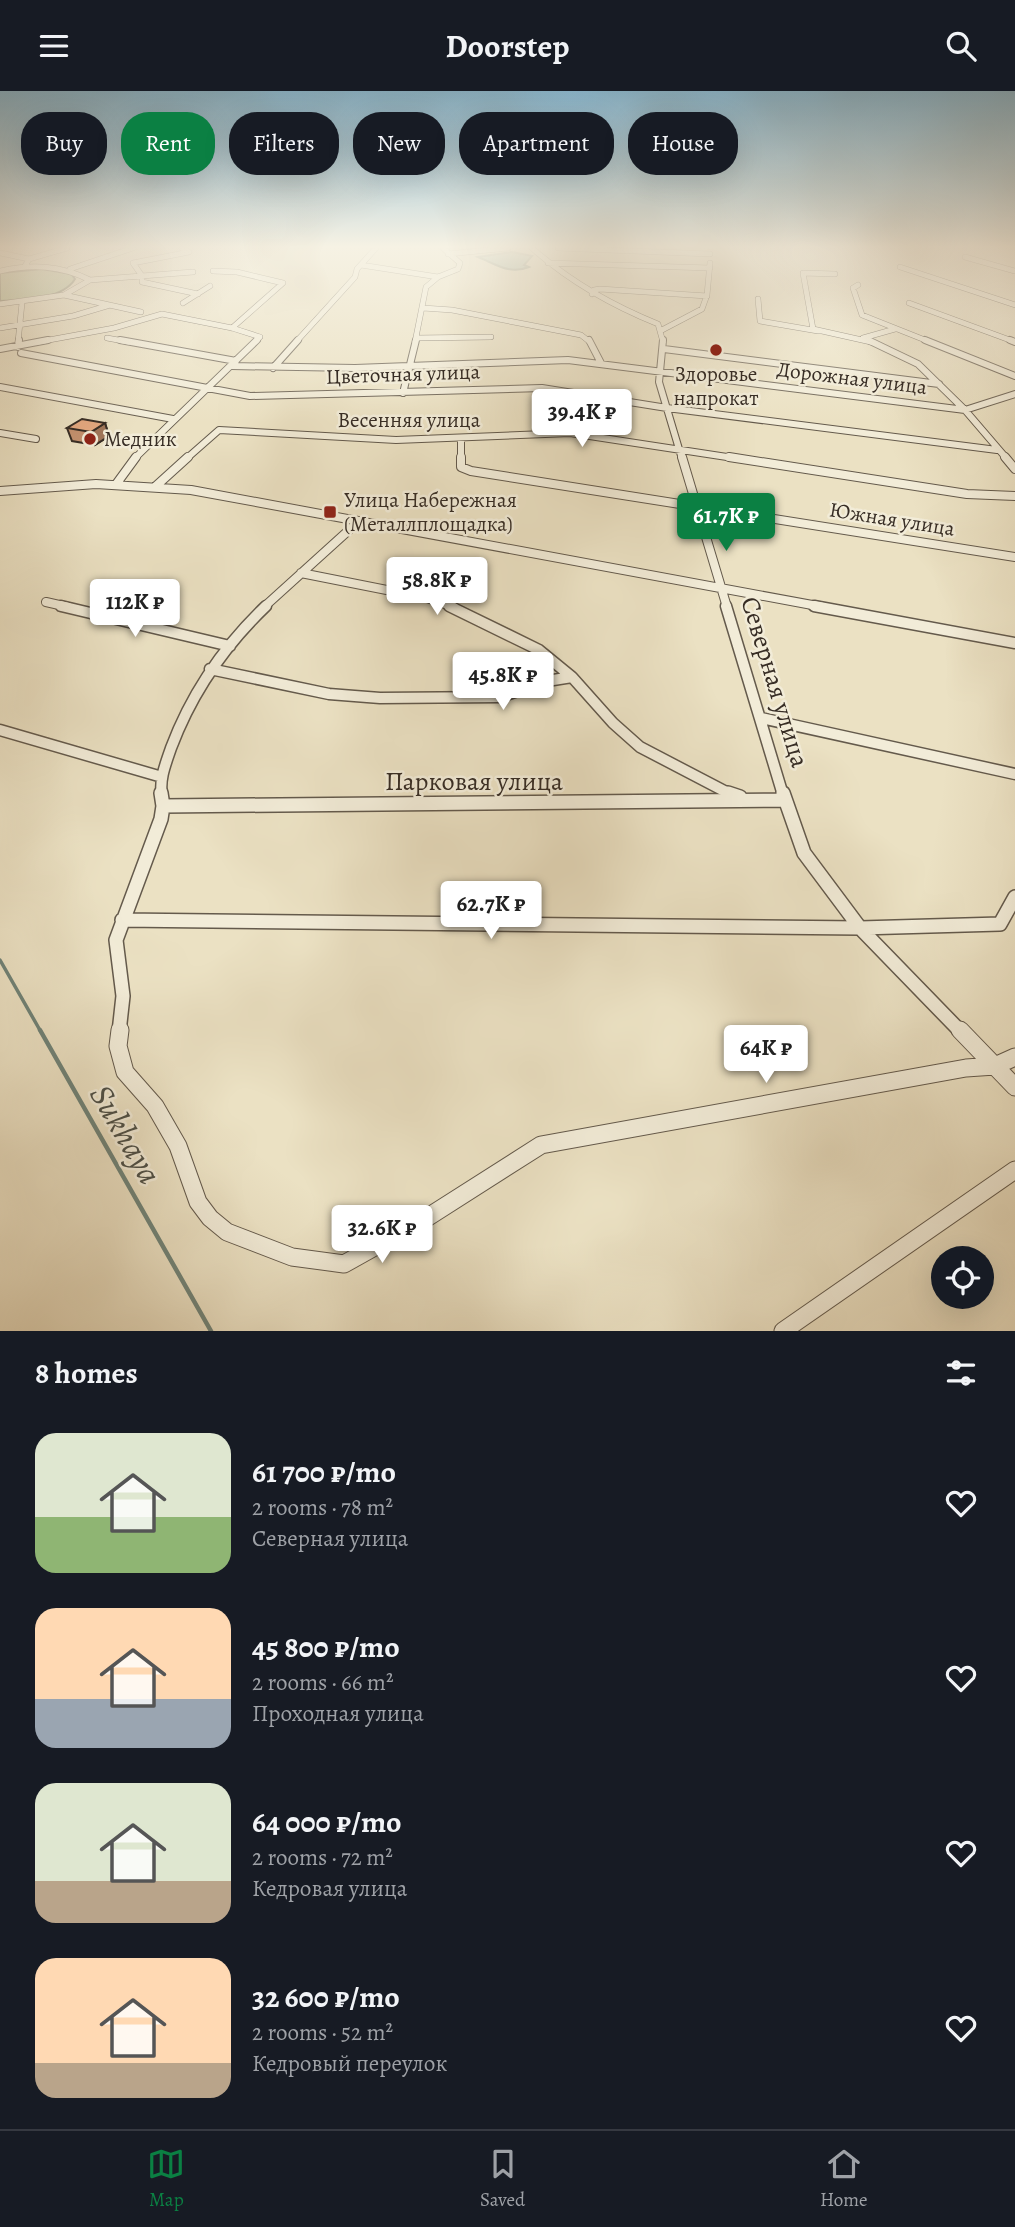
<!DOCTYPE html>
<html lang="en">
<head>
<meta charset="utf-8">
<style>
	body { margin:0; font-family:Alegreya,serif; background:#242831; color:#f1f3f6; height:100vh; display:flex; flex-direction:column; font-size:26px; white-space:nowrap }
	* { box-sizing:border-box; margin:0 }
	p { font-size:23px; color:#9ea1a6 }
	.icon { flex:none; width:38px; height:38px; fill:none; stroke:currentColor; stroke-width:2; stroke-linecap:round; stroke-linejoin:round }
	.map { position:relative; height:1240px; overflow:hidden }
	.sheet { display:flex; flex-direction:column; background:#171b24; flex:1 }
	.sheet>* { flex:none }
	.banner { position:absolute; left:21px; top:21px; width:973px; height:63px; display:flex; gap:14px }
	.buttons { position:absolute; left:931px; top:1155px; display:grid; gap:14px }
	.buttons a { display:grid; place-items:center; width:63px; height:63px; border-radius:50%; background:#171b24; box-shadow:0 7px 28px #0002; font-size:35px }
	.price { position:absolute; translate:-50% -60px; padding:0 16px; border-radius:7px; background:#fff; color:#222; font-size:23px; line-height:46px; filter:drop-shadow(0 2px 4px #0008) }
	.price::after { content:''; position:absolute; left:50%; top:42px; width:21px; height:16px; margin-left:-10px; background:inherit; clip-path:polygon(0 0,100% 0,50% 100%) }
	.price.active { background:#0b8043; color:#fff }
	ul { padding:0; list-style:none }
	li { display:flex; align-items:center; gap:21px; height:175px; padding:0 35px }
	li span { display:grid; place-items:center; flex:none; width:196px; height:140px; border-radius:21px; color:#555 }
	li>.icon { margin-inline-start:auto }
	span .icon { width:84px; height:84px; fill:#fffc; stroke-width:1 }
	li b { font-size:30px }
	h2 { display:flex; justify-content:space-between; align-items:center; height:84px; padding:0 35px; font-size:30px }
	.chip { padding:0 24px; border-radius:28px; background:#171b24; box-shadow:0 7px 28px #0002; font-size:24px; line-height:63px }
	.chip.active { background:#0b8043; color:#fff }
	header { display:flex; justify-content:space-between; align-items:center; height:91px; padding:0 35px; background:#171b24; font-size:32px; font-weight:600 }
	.menu { display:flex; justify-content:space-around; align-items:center; height:98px; border-top:2px solid #363941; background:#171b24; font-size:19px; color:#9ea1a6 }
	.menu a { display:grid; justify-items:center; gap:4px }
	.menu .active { color:#0b8043 }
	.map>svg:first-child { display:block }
	.green { fill:#b4c396; stroke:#76785e; stroke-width:2 }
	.water { fill:#98beb1; stroke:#718479; stroke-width:2 }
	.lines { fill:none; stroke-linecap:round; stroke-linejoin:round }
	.stream-far1 { stroke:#718479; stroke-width:3.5 }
	.stream { stroke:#718479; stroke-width:4.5 }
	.minor-far5-casing { stroke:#645a4c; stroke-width:6 }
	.minor-far4-casing { stroke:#645a4c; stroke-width:8 }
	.minor-far3-casing { stroke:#645a4c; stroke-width:10 }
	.minor-far2-casing { stroke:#645a4c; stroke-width:13 }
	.minor-far1-casing { stroke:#645a4c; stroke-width:16 }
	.minor-casing { stroke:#645a4c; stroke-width:19 }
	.minor-far5 { stroke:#f2ecd8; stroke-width:5 }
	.minor-far4 { stroke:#f2ecd8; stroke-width:6 }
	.minor-far3 { stroke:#f2ecd8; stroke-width:8 }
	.minor-far2 { stroke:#f2ecd8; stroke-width:10 }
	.minor-far1 { stroke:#f2ecd8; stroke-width:13 }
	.minor { stroke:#f2ecd8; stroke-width:17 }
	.wall { fill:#c4916f; stroke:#372d25; stroke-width:2 }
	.shaded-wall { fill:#a0765a; stroke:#372d25; stroke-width:2 }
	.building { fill:#e4a981; stroke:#372d25; stroke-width:2 }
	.poi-dot { fill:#8f2418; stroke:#f2ecd8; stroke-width:2.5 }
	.labels { text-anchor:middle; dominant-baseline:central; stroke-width:5; stroke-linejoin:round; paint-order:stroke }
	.far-street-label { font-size:21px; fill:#372d25; stroke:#f2ecd8 }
	.far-poi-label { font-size:21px; fill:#372d25; stroke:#f2ecd8; text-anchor:start }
	.street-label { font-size:26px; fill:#372d25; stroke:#f2ecd8 }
	.near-water-label { font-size:33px; font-style:italic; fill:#4f5148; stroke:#f2ecd8 }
</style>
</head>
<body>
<header><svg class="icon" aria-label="menu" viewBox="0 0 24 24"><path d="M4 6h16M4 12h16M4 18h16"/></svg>Doorstep<svg class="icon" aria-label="search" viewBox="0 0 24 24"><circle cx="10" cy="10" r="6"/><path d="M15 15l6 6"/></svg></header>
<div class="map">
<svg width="1015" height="1240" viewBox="0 0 1015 1240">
	<rect width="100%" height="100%" fill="#ebe1c3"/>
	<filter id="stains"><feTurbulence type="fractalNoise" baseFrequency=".00286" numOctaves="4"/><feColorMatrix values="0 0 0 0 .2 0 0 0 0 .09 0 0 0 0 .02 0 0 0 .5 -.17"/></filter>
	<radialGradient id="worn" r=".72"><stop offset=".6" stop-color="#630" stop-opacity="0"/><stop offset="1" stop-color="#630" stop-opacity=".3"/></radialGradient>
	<path class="green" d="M42 178 71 183 75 188C62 209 23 209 0 210V182Z"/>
	<path class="water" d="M512 161 532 165 524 174 529 176C509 184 496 173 478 166Z"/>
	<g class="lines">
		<path class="stream-far1" d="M0 869 41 941"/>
		<path class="stream" d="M40 939 211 1240"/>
		<defs>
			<path id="minor-far5" d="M182 157 189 161 133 172 142 185V191L198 203
				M532 157C570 191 611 214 658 233L663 251
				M558 157 710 163
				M0 162 29 168
				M448 163 508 157
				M965 166 1015 180
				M548 172 710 177
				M361 174 438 186 458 178 460 172 443 157
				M25 175 29 168 67 157
				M900 176 1015 214
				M70 178 133 157
				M0 180C32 173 60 174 90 189L64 204 0 213
				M213 180 237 181 283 192 232 237
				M835 183 803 182 813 238 871 251
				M90 189 193 181
				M858 194 853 197 862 224 930 251
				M592 203 594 199 600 198 707 205
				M64 204 141 221
				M758 208 760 230 818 240
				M183 212 210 195
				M909 212 1015 251
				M423 217 452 219 581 244 590 251
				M0 237 73 225 110 214
				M662 239 702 218 707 204 710 172
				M107 247 129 251
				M416 247 491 246
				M863 247 895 238
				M18 251 22 212
				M38 251 114 237 162 223 232 237 260 246 255 251
				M296 251 355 186 357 178 376 157
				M415 251 426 196 438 186"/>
			<path id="minor-far4" d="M120 249 236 270
				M589 249 601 272
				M663 249 659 291 682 368
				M868 249 918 273 965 319 1007 368
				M925 249 1015 285
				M1010 249 1015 251
				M18 256 19 249
				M0 258 48 249
				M664 258 939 293
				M21 262 250 305 542 297 667 317 997 359
				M232 275 355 277 568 269 965 319 1015 303
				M273 277 298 249
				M0 296 173 328
				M403 302 416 249
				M0 342 36 348
				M461 347V368
				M134 368 257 249
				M186 368 219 339 396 349 570 342 740 368"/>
			<path id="minor-far3" d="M461 366V376L471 380 1015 466
				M682 366 727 516
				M729 366 967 403 1015 405
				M1005 366 1015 378
				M117 392 136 366
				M156 395 188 366
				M0 400 96 393 191 399 823 516
				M301 482 427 507 454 516
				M46 511 68 516
				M264 516 359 430"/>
			<path id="minor-far2" d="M61 515 230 555
				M449 515 539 559 572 586
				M726 515 783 704
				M814 515 1015 552
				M210 578 329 603 380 607 500 606 547 590 572 586 613 632 640 656 732 704
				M761 627 1015 683
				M0 639 162 686
				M162 704C159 688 166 672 171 657 192 601 223 556 266 515"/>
			<path id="minor-far1" d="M728 702 740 706
				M783 702 804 762 860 837 961 941
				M164 715 785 709
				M122 829 860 837 1000 833 1015 806
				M119 941 123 905 116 849 161 728 163 715 161 702"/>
			<path id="minor" d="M120 939 118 955 125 981 155 1015 178 1055 198 1111 210 1127 227 1141 292 1166 344 1173 428 1126 541 1054 966 977 995 975 1015 966
				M960 939 1015 996
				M783 1240 1015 1079"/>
		</defs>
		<use href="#minor-far5" class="minor-far5-casing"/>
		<use href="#minor-far4" class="minor-far4-casing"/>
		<use href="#minor-far3" class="minor-far3-casing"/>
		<use href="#minor-far2" class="minor-far2-casing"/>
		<use href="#minor-far1" class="minor-far1-casing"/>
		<use href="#minor" class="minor-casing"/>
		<use href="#minor-far5" class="minor-far5"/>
		<use href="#minor-far4" class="minor-far4"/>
		<use href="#minor-far3" class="minor-far3"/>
		<use href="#minor-far2" class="minor-far2"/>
		<use href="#minor-far1" class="minor-far1"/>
		<use href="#minor" class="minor"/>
	</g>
	<path class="wall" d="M105 332 109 345 95 354 72 350 67 337Z"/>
	<path class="shaded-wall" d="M105 332 109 345 95 354 91 341Z"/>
	<path class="building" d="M82 328 105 332 91 341 67 337Z"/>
	<linearGradient id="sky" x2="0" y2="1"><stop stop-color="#88b8d2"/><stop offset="0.47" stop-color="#f6f2e4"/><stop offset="1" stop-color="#f6f2e4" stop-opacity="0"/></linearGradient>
	<rect width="1015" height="331" fill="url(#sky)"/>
	<g class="poi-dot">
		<circle cx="716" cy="259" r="7"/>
		<circle cx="90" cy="348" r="7"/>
		<rect x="323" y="414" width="14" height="14" rx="3.5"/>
	</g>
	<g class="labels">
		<g class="far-street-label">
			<text transform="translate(403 283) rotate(-2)">Цветочная улица</text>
			<text transform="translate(852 287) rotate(7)">Дорожная улица</text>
			<text x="409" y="329">Весенняя улица</text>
			<text transform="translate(892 428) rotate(9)">Южная улица</text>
		</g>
		<g class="far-poi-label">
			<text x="716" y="283" text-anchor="middle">Здоровье<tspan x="716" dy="24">напрокат</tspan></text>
			<text x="104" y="348">Медник</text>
			<text x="344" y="409">Улица Набережная<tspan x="344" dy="24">(Металлплощадка)</tspan></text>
		</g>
		<g class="street-label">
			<text transform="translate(775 591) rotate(73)">Северная улица</text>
			<text x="474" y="690">Парковая улица</text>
		</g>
		<g class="near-water-label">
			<text transform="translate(126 1043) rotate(60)">Sukhaya</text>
		</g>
	</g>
	<rect width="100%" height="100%" filter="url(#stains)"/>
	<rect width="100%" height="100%" fill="url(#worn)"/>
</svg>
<div class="buttons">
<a><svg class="icon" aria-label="locate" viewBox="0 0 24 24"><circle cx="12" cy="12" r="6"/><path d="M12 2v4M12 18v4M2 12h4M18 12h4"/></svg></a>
</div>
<b class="price" style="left:582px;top:358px">39.4K ₽</b>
<b class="price active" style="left:726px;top:462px">61.7K ₽</b>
<b class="price" style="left:437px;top:526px">58.8K ₽</b>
<b class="price" style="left:135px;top:548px">112K ₽</b>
<b class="price" style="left:503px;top:621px">45.8K ₽</b>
<b class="price" style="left:491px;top:850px">62.7K ₽</b>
<b class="price" style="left:766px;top:994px">64K ₽</b>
<b class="price" style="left:382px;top:1174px">32.6K ₽</b>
<div class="banner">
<a class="chip">Buy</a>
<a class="chip active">Rent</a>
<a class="chip">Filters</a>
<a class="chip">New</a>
<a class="chip">Apartment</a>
<a class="chip">House</a>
</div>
</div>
<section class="sheet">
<h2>8 homes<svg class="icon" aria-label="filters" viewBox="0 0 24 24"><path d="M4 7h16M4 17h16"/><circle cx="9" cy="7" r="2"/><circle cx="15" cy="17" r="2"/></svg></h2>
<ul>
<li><span style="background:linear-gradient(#dfe7d0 60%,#8fb573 0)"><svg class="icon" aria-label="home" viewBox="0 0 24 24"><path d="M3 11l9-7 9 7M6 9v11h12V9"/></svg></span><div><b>61 700 ₽/mo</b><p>2 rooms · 78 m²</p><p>Северная улица</p></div><svg class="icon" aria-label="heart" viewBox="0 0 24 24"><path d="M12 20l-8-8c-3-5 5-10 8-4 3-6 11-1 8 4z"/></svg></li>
<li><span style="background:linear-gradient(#ffd9b3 65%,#9aa5b1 0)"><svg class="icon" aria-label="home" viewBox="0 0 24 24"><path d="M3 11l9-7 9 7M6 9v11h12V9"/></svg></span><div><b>45 800 ₽/mo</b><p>2 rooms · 66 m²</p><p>Проходная улица</p></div><svg class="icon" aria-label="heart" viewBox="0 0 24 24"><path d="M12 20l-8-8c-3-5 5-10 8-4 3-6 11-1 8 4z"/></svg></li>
<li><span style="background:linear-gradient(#dfe7d0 70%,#b9a48a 0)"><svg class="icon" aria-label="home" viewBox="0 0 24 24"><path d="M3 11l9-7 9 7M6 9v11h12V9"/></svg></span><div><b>64 000 ₽/mo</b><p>2 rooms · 72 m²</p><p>Кедровая улица</p></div><svg class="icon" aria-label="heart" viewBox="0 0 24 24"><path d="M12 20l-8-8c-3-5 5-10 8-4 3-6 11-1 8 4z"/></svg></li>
<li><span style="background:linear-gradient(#ffd9b3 75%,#b9a48a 0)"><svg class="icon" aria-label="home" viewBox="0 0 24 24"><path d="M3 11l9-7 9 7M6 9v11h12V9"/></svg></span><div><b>32 600 ₽/mo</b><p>2 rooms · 52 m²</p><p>Кедровый переулок</p></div><svg class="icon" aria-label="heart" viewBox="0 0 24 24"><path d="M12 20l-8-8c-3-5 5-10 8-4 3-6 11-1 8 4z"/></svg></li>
</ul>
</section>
<nav class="menu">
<a class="active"><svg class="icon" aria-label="map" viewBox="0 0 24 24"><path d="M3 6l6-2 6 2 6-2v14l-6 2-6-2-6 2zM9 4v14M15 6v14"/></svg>Map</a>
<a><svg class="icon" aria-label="saved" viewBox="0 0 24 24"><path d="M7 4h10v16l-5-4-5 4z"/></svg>Saved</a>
<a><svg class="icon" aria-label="home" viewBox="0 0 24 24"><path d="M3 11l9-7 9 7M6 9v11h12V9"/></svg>Home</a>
</nav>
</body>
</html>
